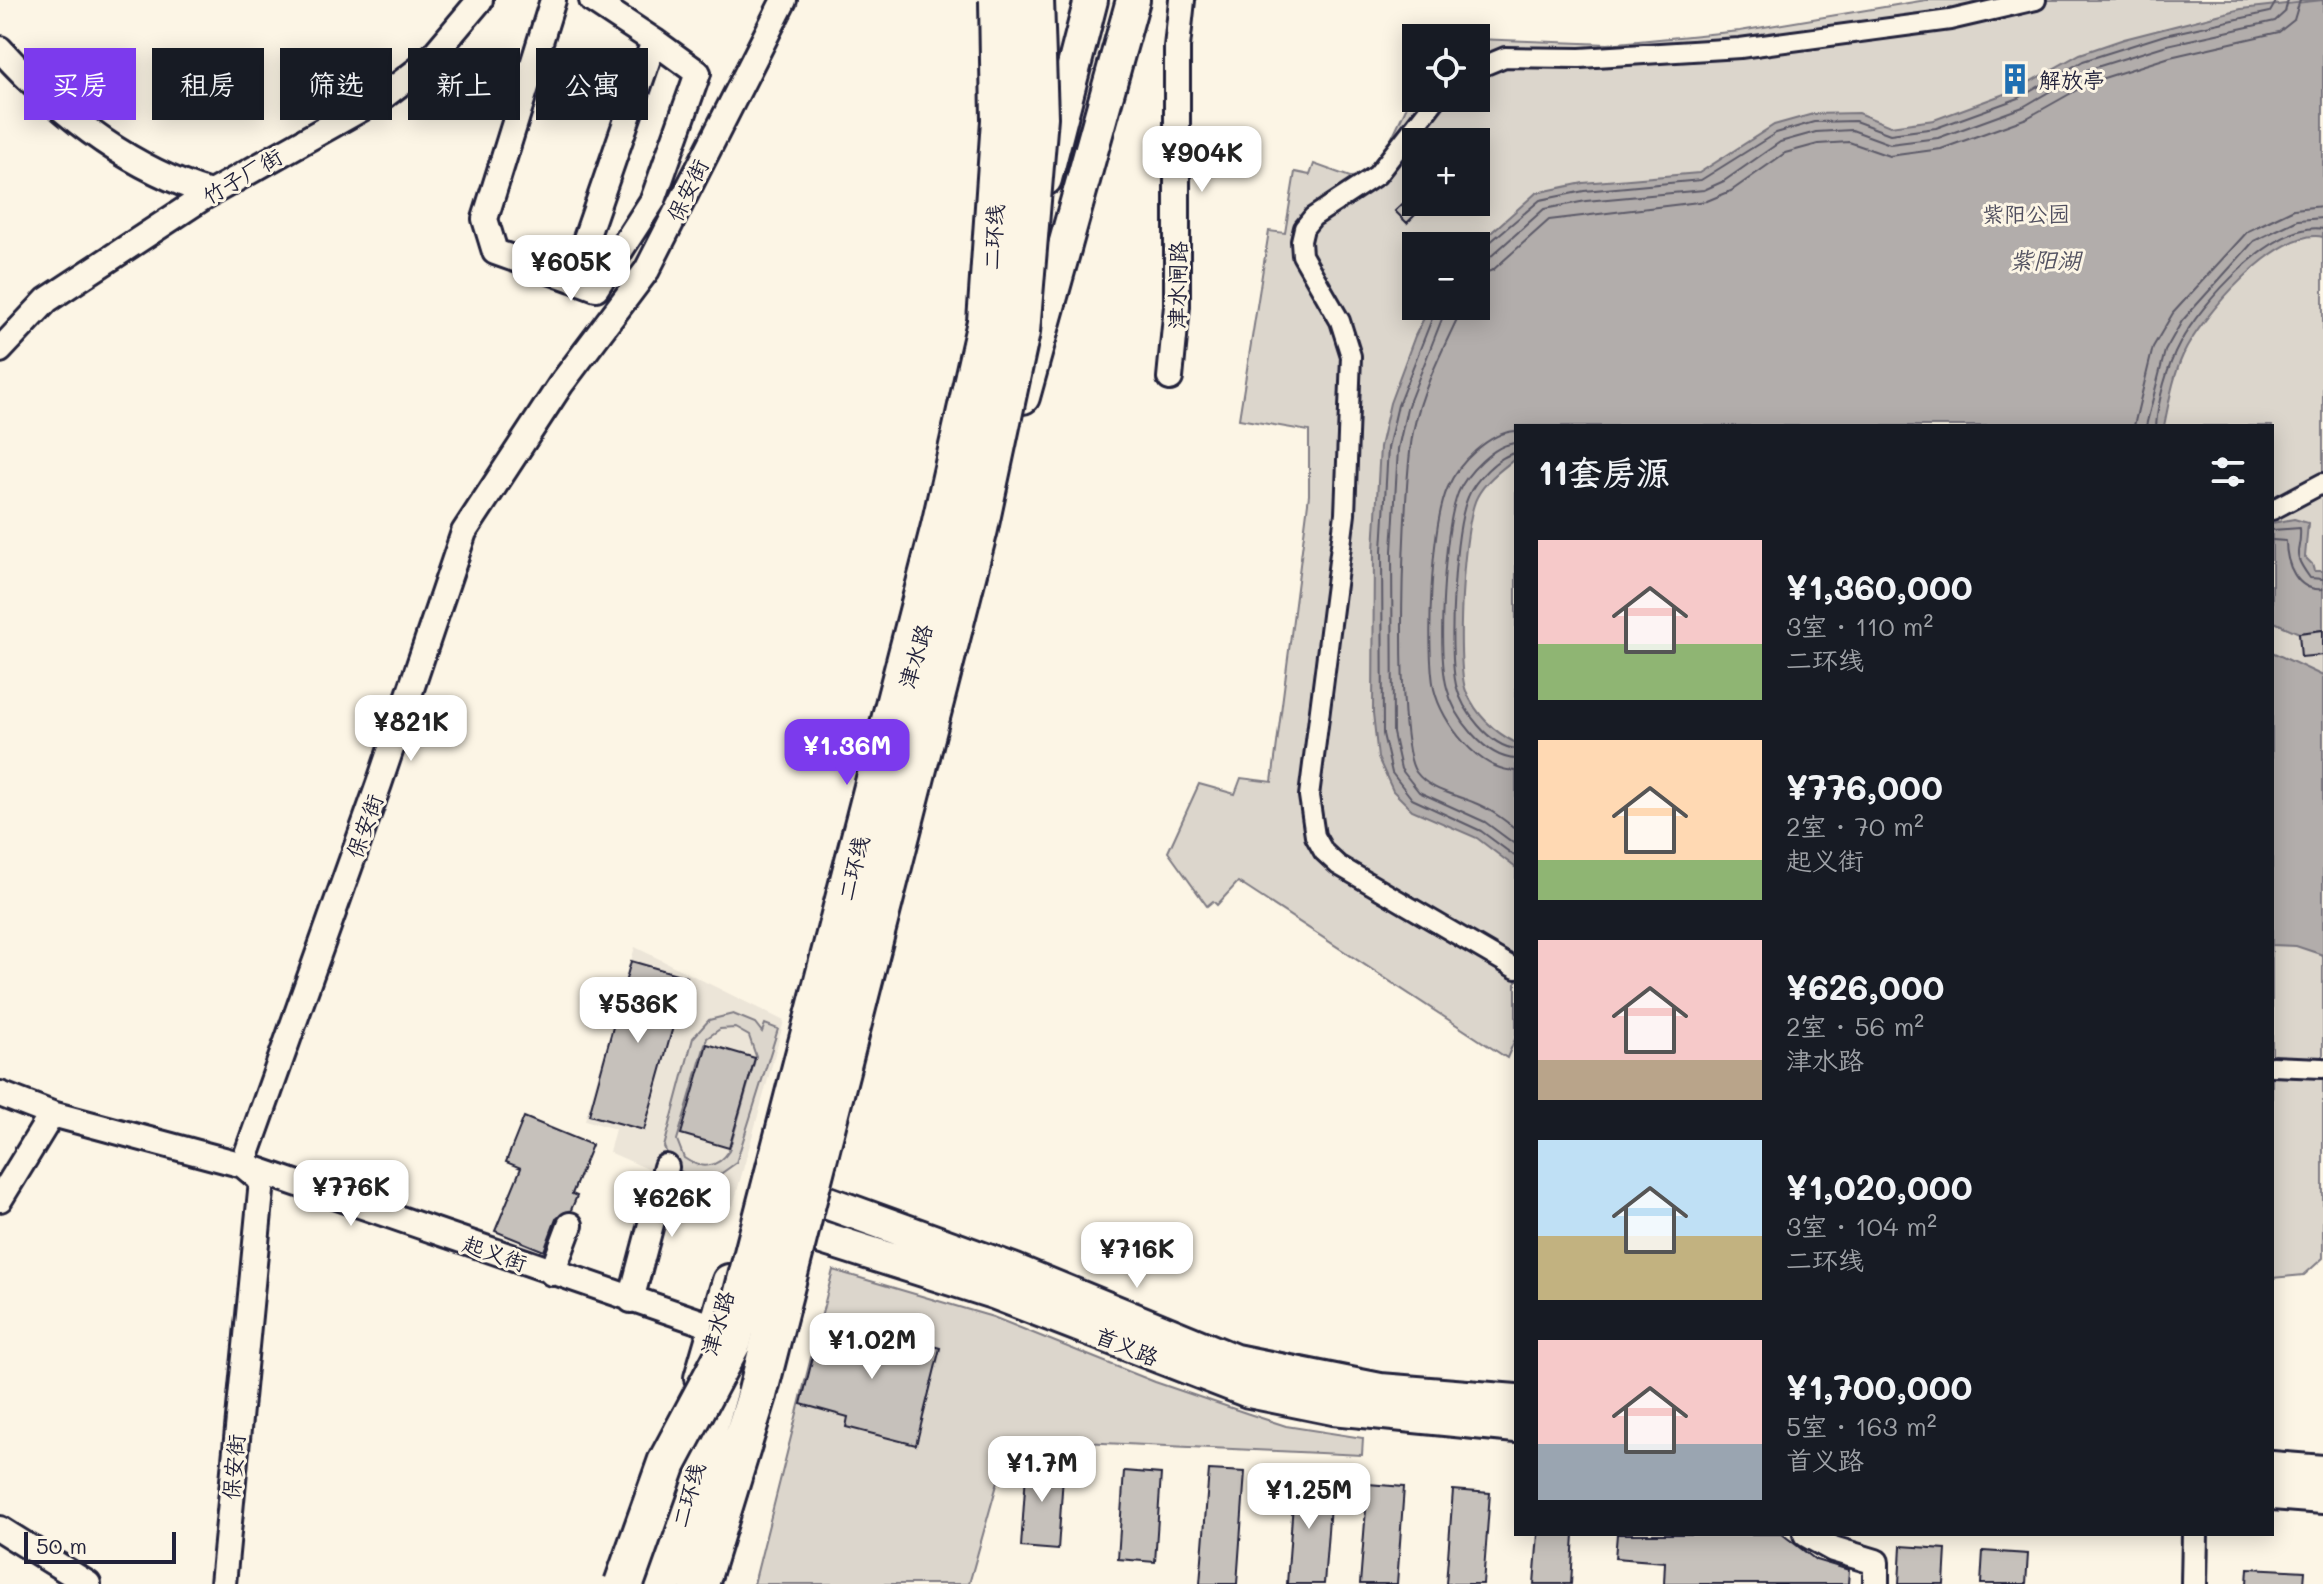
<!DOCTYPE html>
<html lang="zh">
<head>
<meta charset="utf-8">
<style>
	body { margin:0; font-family:Mali,"LXGW WenKai TC",sans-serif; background:#20242c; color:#f1f3f6; height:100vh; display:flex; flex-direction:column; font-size:30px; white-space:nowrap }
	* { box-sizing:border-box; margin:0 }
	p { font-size:26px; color:#9ea1a6 }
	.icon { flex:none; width:44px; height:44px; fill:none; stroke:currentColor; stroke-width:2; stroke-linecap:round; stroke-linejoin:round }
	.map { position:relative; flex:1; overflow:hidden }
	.panel { position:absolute; left:1514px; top:424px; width:760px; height:1112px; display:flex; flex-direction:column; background:#171b24; border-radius:0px; box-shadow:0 4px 20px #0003 }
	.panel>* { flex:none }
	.guide { position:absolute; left:24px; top:48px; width:760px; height:72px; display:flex; gap:16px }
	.controls { position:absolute; left:1402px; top:24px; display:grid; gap:16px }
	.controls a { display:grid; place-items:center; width:88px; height:88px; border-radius:0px; background:#171b24; box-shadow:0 4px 20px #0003; font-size:40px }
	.scale { position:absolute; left:24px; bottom:20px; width:152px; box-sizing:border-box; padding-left:8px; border:4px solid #22223b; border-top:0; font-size:22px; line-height:28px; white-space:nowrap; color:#22223b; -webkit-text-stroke:6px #fcf5e5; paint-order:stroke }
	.price { position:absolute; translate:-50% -68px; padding:0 18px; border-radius:16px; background:#fff; color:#222; font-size:26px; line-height:52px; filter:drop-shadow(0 2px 4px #0008) }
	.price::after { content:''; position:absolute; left:50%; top:48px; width:24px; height:18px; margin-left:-12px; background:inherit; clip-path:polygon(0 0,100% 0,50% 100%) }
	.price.active { background:#7c3aed; color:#fff }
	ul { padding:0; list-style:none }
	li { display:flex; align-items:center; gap:24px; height:200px; padding:0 24px }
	li span { display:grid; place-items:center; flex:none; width:224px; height:160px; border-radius:0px; color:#555 }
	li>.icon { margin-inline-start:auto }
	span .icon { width:96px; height:96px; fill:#fffc; stroke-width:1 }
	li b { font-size:34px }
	h2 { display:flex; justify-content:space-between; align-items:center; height:96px; padding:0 24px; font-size:34px }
	.chip { padding:0 28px; border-radius:0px; background:#171b24; box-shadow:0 4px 20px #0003; font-size:28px; line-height:72px }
	.chip.active { background:#7c3aed; color:#fff }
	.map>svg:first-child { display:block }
	.built { fill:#ece5d8 }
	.green { fill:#dcd6cc; stroke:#7f7c84; stroke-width:2; fill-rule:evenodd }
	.water { fill:#b2adab; stroke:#78757e; stroke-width:2 }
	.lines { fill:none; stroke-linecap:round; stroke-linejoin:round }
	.shore { stroke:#5c5a68; stroke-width:2 }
	.building { fill:#c6c1bb; stroke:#22223b; stroke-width:2 }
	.pedestrian-casing { stroke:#22223b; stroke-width:24 }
	.minor-casing { stroke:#22223b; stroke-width:30 }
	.secondary-casing { stroke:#22223b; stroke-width:38 }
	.trunk-casing { stroke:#22223b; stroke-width:44 }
	.pedestrian { stroke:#fcf5e5; stroke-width:18 }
	.minor { stroke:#fcf5e5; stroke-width:24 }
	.secondary { stroke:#fcf5e5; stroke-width:32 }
	.trunk { stroke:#fcf5e5; stroke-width:38 }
	.trunk-bridge-casing { stroke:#22223b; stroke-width:44; stroke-linecap:butt }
	.trunk-bridge { stroke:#fcf5e5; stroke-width:38 }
	.labels { text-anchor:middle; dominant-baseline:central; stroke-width:6; stroke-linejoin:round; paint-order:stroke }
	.poi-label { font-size:22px; fill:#22223b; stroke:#fcf5e5; text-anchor:start }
	.street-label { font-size:22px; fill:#22223b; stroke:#fcf5e5 }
	.park-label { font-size:22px; fill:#504f5f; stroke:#fcf5e5 }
	.water-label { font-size:24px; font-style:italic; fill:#545362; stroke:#fcf5e5 }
</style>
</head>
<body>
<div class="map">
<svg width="2323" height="1584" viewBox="0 0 2323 1584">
	<rect width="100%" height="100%" fill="#fcf5e5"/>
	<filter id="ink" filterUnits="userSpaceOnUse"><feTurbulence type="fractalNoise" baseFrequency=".0125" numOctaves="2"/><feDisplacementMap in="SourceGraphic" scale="16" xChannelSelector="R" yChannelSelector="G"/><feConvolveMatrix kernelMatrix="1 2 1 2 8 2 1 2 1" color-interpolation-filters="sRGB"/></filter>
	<g filter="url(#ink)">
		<path class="built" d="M635 947 784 1021 733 1206 609 1152 615 1129 585 1120Z"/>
		<path class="green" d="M1926 0H2323V1258L2304 1275 2272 1278V426H1516V1037L1507 1058 1238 882 1217 905 1213 901 1207 906 1168 852 1199 784 1235 794 1241 778 1272 782 1309 495V431L1239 419 1269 231 1285 233 1295 172 1310 175 1314 164 1350 177 1363 176 1385 152 1416 87V98H1476V39L1608 44 1740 31ZM1416 142H1476V202H1416ZM1416 246H1476V306H1416Z
			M733 1014 755 1023 762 1032 765 1024 778 1029 736 1163 712 1180 691 1178 673 1166 664 1147 693 1038 709 1020ZM735 1028 749 1036 756 1056 729 1151C718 1168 701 1170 684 1158L677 1140 707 1038 720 1029Z
			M833 1270 993 1317 1155 1382 1249 1414 1286 1426 1363 1438 1362 1455 1017 1439 1009 1442 969 1584H754Z"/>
		<path class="water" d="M2323 0V237C2279 226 2199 319 2183 355 2173 377 2169 402 2164 426H1516V458C1502 469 1485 481 1477 497 1463 522 1455 664 1466 691 1476 714 1494 732 1516 743V868L1477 838 1412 810 1393 791 1378 758 1373 713 1374 550 1380 447 1390 403 1415 336 1430 306H1476V246L1536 193 1583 183 1699 173 1774 125 1813 114 1858 113 1890 126 1934 120 2015 90 2080 54 2124 39 2241 9Z
			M2294 519 2308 523 2305 557 2312 564 2314 571H2323V630L2299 633 2272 621V523Z
			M2272 652 2323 676V955L2296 946 2272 945Z"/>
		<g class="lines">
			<path class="shore" d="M1476 254 1540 200 1584 191 1701 180 1776 133 1814 122 1855 121 1890 134 1936 128 2019 98 2083 61 2165 35 2270 12 2277 0
				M1476 264 1488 259 1544 209 1586 201 1704 190 1724 181 1780 142 1816 132 1852 130 1890 144 1938 138 2023 107 2087 70 2167 45 2275 21 2285 12 2288 0
				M1476 276 1493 270 1549 220 1707 201 1731 191 1785 153 1818 144 1849 142 1889 156 1941 149 2027 118 2091 82 2170 57 2279 32 2294 20 2300 0
				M1437 306 1398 405 1388 448 1382 550 1383 734 1392 773 1412 799 1481 831 1516 857
				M1447 306 1407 408 1398 449 1392 551 1393 733 1401 769 1419 792 1485 822 1516 845
				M1459 306 1457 319C1440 355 1421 393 1413 432 1403 480 1393 740 1416 772 1430 791 1455 794 1475 803 1490 809 1503 819 1516 829
				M2134 426 2153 347 2173 313 2248 231 2294 209 2323 206
				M2146 426 2165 351 2182 321 2254 241 2298 220 2323 218
				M2156 426C2158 400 2167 367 2180 343 2200 305 2275 220 2323 229
				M1516 431C1489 432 1458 464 1448 487 1431 524 1426 649 1434 689 1442 723 1478 770 1516 771
				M1516 443C1494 444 1466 474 1458 493 1444 530 1437 651 1447 688 1454 717 1485 758 1516 759
				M1516 453C1499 455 1474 481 1468 497 1454 530 1448 650 1456 685 1462 710 1489 746 1516 749
				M2272 530 2300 528C2302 555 2289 549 2310 578L2323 579
				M2272 540 2286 541C2286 563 2296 592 2323 589"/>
		</g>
		<path class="building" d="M1416 191V202H1428L1407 223 1395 211Z
			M2323 630V655L2301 657 2299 633Z
			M631 961 687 977 644 1130 589 1115Z
			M707 1044 755 1058 729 1148 681 1134Z
			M524 1117 592 1145 572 1194 577 1196 571 1210 556 1219 544 1251 495 1231 521 1168 506 1162Z
			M821 1325 866 1337 868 1329 940 1348 916 1445 846 1427 848 1417 801 1404Z
			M1027 1458 1064 1461 1058 1550 1021 1547Z
			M1209 1470 1245 1472 1237 1584H1200Z
			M1124 1471 1161 1474 1155 1562 1118 1559Z
			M1295 1476 1332 1479 1324 1584H1287Z
			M1368 1484 1404 1487 1397 1584H1360Z
			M1453 1490 1490 1493 1483 1584H1446Z
			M1538 1534H1574L1571 1584H1534Z
			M1617 1534H1782L1816 1560 1849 1570 1848 1584H1664L1665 1562 1615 1558Z
			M1901 1546 1946 1549 1944 1584H1899Z
			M1983 1551 2028 1554 2026 1584H1981Z
			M2248 1568 2305 1571 2304 1584H2247Z"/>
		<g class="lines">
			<defs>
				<path id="pedestrian" d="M1476 69 1505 57 1580 58 1740 48 1950 20 2036 0
					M1437 98 1377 175 1313 217 1304 228 1301 241 1302 255 1340 321 1351 356 1345 514 1309 796 1315 836 1324 852 1338 865 1516 969
					M2272 510 2323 483
					M2272 1066 2323 1068"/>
				<path id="minor" d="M553 0 485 219 495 252 572 279 654 41 592 0
					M0 49C57 112 128 168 210 193
					M572 279 596 288 653 200 698 73 654 41
					M0 350 47 300 204 197 384 96 427 63 480 0
					M1170 378 1177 306V47L1182 0
					M0 1094 52 1114 243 1165 715 1327
					M0 1199 52 1114
					M552 1273 570 1225
					M631 1300 666 1167
					M0 1529 88 1584
					M1806 1534 1833 1549 1876 1562V1584
					M223 1584 262 1181 243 1165 379 784 464 532 561 384 647 270 784 0
					M2194 1584 2195 1534"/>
				<path id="secondary" d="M1045 179 1091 0
					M1023 397 1133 0
					M787 1188 1013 1270 1235 1361 1380 1390 1516 1401
					M775 1223 996 1293 1249 1391 1333 1408 1516 1426
					M701 1378 729 1281
					M2272 1468 2323 1472
					M2272 1493 2323 1497"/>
				<path id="trunk" d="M662 1584 722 1377
					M699 1584 757 1395"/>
			</defs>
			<use href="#pedestrian" class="pedestrian-casing"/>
			<use href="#minor" class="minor-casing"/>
			<use href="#secondary" class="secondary-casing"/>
			<use href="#trunk" class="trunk-casing"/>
			<use href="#pedestrian" class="pedestrian"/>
			<use href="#minor" class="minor"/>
			<use href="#secondary" class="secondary"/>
			<use href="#trunk" class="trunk"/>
			<defs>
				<path id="trunk-bridge" d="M757 1395 978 529 1020 332 1038 117 1034 0
					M624 1584 667 1463 731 1343 941 526 987 322 1001 120 999 0"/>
			</defs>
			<use href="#trunk-bridge" class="trunk-bridge-casing"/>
			<use href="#trunk-bridge" class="trunk-bridge"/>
		</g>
	</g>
	<defs>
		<symbol id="building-bare" viewBox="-9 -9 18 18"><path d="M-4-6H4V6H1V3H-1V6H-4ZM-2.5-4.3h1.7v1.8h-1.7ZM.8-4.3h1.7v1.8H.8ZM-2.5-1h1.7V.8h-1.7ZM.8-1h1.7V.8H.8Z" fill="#1f6fb2" stroke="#fcf5e5" stroke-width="2.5" paint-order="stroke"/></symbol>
	</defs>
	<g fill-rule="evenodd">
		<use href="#building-bare" x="1993" y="57" width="44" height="44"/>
	</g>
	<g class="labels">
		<g class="poi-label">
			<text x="2039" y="79">解放亭</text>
		</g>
		<g class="street-label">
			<text transform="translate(242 176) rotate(-30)">竹子厂街</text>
			<text transform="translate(687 190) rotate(-64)">保安街</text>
			<text transform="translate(993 237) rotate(-86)">二环线</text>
			<text transform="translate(1177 285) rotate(-89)">津水闸路</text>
			<text transform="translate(915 656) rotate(-73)">津水路</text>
			<text transform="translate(364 826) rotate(-70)">保安街</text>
			<text transform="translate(853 868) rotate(-76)">二环线</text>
			<text transform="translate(495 1253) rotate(19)">起义街</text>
			<text transform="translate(717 1323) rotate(-74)">津水路</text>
			<text transform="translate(1127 1346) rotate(22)">首义路</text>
			<text transform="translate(233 1467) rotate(-85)">保安街</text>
			<text transform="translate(688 1495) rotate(-74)">二环线</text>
		</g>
		<g class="park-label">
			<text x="2026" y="213">紫阳公园</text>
		</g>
		<g class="water-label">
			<text x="2045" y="259">紫阳湖</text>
		</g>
	</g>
</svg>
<div class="controls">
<a><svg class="icon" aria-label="locate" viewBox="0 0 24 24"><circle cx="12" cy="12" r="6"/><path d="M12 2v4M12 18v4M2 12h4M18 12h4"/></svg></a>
<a>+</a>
<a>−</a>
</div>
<div class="scale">50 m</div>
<b class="price" style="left:1202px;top:194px">¥904K</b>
<b class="price" style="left:571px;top:303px">¥605K</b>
<b class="price" style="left:411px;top:763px">¥821K</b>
<b class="price active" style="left:847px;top:787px">¥1.36M</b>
<b class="price" style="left:638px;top:1045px">¥536K</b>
<b class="price" style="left:351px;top:1228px">¥776K</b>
<b class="price" style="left:672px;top:1239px">¥626K</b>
<b class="price" style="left:1137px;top:1290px">¥716K</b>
<b class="price" style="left:872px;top:1381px">¥1.02M</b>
<b class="price" style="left:1042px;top:1504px">¥1.7M</b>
<b class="price" style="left:1309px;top:1531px">¥1.25M</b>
<div class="guide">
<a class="chip active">买房</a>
<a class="chip">租房</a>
<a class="chip">筛选</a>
<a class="chip">新上</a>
<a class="chip">公寓</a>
</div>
<section class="panel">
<h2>11套房源<svg class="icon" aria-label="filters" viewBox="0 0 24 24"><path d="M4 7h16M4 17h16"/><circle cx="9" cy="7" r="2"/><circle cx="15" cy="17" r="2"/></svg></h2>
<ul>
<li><span style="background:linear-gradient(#f6c9c9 65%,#8fb573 0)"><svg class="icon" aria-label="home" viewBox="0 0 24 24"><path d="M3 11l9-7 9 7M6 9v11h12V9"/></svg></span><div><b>¥1,360,000</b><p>3室 · 110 m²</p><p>二环线</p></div></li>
<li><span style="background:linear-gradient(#ffd9b3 75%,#8fb573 0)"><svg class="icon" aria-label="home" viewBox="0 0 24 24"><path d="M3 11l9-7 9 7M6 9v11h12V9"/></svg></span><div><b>¥776,000</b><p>2室 · 70 m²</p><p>起义街</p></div></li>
<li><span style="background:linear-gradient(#f6c9c9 75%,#b9a48a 0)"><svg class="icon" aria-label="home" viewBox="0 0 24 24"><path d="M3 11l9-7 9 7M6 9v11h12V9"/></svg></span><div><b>¥626,000</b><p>2室 · 56 m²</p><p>津水路</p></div></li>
<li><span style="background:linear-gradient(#bfe0f5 60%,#c2b280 0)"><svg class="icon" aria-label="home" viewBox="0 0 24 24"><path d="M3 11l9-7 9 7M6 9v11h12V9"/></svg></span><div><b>¥1,020,000</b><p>3室 · 104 m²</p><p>二环线</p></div></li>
<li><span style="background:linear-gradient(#f6c9c9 65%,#9aa5b1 0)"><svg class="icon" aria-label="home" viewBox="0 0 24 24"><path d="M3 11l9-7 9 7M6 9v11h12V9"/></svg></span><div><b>¥1,700,000</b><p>5室 · 163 m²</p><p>首义路</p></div></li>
</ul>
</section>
</div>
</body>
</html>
